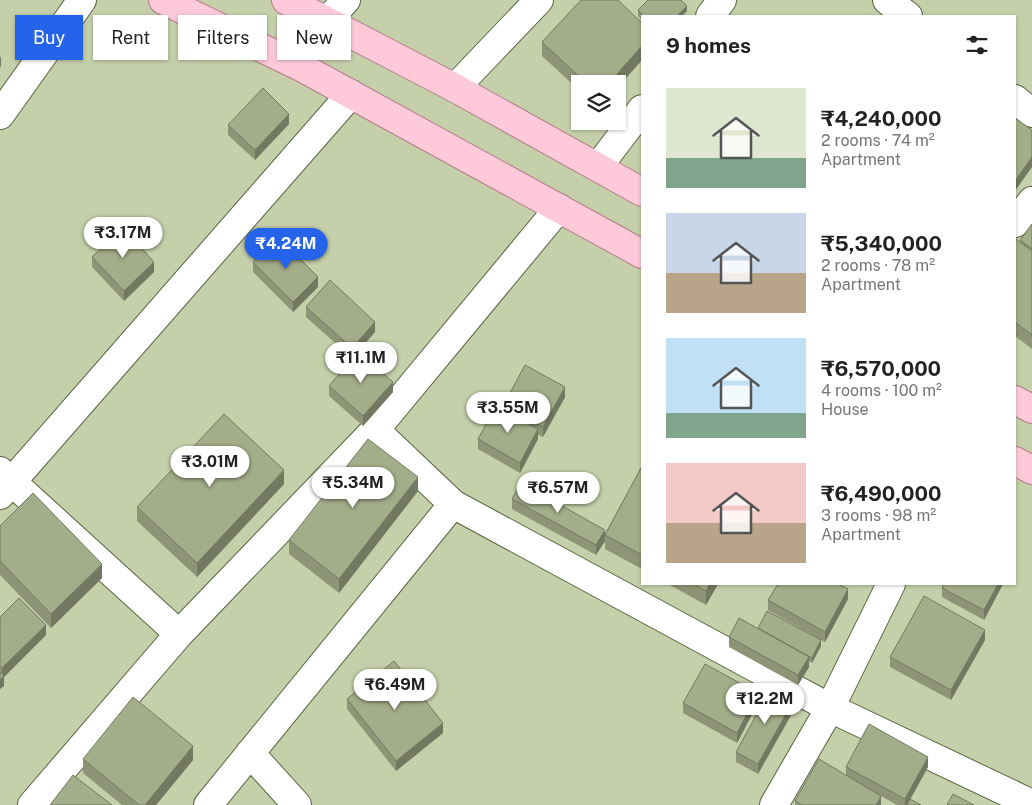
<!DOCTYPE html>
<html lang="en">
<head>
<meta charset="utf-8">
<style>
	body { margin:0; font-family:"Public Sans",sans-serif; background:#f2f2f2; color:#222; height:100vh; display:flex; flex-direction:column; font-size:19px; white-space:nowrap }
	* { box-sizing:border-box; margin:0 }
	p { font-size:16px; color:#767676 }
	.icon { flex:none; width:28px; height:28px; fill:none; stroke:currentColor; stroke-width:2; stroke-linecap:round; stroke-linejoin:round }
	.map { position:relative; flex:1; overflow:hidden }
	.sheet { position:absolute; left:641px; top:15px; width:375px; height:570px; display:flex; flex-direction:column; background:#fff; border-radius:0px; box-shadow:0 1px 4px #0004 }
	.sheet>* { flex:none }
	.top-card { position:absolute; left:15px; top:15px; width:475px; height:45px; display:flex; gap:10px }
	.controls { position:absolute; left:571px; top:75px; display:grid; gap:10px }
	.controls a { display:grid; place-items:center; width:55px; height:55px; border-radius:0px; background:#fff; box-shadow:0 1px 4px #0004; font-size:25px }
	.price { position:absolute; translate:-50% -42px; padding:0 11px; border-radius:18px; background:#fff; color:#222; font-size:16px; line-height:32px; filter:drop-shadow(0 1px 2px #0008) }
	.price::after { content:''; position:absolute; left:50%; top:30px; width:15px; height:11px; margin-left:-8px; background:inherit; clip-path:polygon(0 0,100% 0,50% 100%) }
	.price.current { background:#2563eb; color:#fff }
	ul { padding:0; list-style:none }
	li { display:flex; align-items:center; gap:15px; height:125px; padding:0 25px }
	li span { display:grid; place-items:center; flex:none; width:140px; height:100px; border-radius:0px; color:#555 }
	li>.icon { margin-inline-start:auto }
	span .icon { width:60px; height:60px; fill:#fffc; stroke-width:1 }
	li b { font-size:21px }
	h2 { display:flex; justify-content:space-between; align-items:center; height:60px; padding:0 25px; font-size:21px }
	.pill { padding:0 18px; border-radius:0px; background:#fff; box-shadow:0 1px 4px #0004; font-size:18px; line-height:45px }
	.pill.current { background:#2563eb; color:#fff }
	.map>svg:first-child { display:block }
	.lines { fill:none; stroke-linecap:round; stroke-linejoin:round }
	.minor-casing { stroke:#5a6241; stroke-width:30 }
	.major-casing { stroke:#b47d89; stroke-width:30 }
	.minor { stroke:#fff; stroke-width:28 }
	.major { stroke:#fecada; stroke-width:28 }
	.wall { fill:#8d9576 }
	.shaded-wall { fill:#737960 }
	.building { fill:#a4ad89; stroke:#737960 }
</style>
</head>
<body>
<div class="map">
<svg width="1032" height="805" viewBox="0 0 1032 805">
	<rect width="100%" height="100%" fill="#c5cfaa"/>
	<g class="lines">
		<defs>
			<path id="minor" d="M887 0 908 16
				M710 16 722 0
				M328 20 346 0
				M455 88 539 0
				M1015 99 1032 113
				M0 115 82 0
				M598 167 642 109
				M1015 223 1032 201
				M375 430 453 504 830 708 1032 804
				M0 471 179 634
				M0 495 351 94
				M250 753 297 805
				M32 805 179 634 375 430 559 208
				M208 805 453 504
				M774 805 830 708 891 584"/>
			<path id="major" d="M163 0 303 68 642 254
				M286 0 455 88 642 192
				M1015 400 1032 409
				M1015 461 1032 470"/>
		</defs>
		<use href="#minor" class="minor-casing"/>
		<use href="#major" class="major-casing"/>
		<use href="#minor" class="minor"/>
		<use href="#major" class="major"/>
	</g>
	<path class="wall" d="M638 10 687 11 682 16H642V20L638 16Z
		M642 23V60L618 87V84H580V91L542 56V42Z
		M289 124 255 160 228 135V125Z
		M1032 224V349L1015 336V241L1020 243V240Z
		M92 257 154 272 124 301 92 267Z
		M253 262 318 287 293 312 253 272Z
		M306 307 375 332 352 358 306 317Z
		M329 386 393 392 363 426 329 396Z
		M565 397 543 437 538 435V439L520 473 478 449V439L503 410V406Z
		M642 466V569L605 549V541L596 555 512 509V499L605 534Z
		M284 484 197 577 137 521V507Z
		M418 491 339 593 289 554V540Z
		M0 526 102 578 51 628 0 575Z
		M668 584H718L706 605Z
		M944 584H1003L984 620 942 597V588Z
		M848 599 825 642 768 610V600Z
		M0 617 46 635 4 677V686L0 689Z
		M729 637 821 646 812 663 809 661V667L798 685 729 647Z
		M985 640 951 700 890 667V657Z
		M347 699 443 733 396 771 347 709Z
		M683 703H758L737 743 683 713Z
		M795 708 758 774 736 762V752Z
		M83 759 193 760 156 805H122L83 773Z
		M846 767H928L907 805H897L881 796V805H795V801L846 775Z"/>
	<path class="shaded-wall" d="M687 6V11L682 16H677Z
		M642 46V60L618 87V84H608Z
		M1 56V66L0 68V58Z
		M289 114V124L255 160V150Z
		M1032 157V167L1015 191V181Z
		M154 262V272L124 301V291Z
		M318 277V287L293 312V302Z
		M375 322V332L352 358V348Z
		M393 382V392L363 426V416Z
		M565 387V397L543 437V427Z
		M538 429V439L520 473V463Z
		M284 470V484L197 577V563Z
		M418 477V491L339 593V579Z
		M605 530V541L596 555V545Z
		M102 564V578L51 628V614Z
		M710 584H718L706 605V591Z
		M998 584H1003L984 620V610Z
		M848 589V599L825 642V632Z
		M46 625V635L4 677V686L0 689V680L2 677V668Z
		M985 630V640L951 700V690Z
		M821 640V646L812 663V658Z
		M809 657V667L798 685V675Z
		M758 693V703L737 743V733Z
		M795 698V708L758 774V764Z
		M443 723V733L396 771V761Z
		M193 746V760L156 805H145Z
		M928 757V767L907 805H905V799Z
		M881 796V805H876Z"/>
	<path class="building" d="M581 0H618L642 23V46L608 84H587L542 42Z
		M648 0H681L687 6 677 16H644L638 10Z
		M263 88 289 114 255 150 228 125Z
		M1015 118 1032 130V157L1015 181Z
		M1032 224V249L1020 240Z
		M123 228 154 262 124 291 92 257Z
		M278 237 318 277 293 302 253 262Z
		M1016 239 1032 251V335L1015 322V241Z
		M330 280 375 322 352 348 306 307Z
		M358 352 393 382 363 416 329 386Z
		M525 365 565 387 543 427 503 406Z
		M496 406 538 429 520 463 478 439Z
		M224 414 284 470 197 563 137 507Z
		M368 439 418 477 339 579 289 540Z
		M642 466V555L605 535Z
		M521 483 605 530 596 545 512 499Z
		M33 493 102 564 51 614 0 561V526Z
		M694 584H710L706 591Z
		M778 584H838L848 589 825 632 768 600Z
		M944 584H998L984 610 942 588Z
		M924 596 985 630 951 690 890 657Z
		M19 598 46 625 2 668 0 666V617Z
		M767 611 821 640 812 658 758 628Z
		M739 618 809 657 798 675 729 637Z
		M394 661 443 723 396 761 347 699Z
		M705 664 758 693 737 733 683 703Z
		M0 672 4 676 0 680Z
		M772 686 795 698 758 764 736 752Z
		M133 697 193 746 145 805H139L83 759Z
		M869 724 928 757 905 799 846 767Z
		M819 759 881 796 876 805H802L795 801Z
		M73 775 112 805H50Z
		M953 794 974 805H947Z
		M910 799 921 805H907Z"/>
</svg>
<div class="controls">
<a><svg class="icon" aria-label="layers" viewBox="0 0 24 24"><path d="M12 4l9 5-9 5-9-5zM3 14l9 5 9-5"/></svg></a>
</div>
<b class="price" style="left:123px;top:259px">₹3.17M</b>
<b class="price current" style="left:286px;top:270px">₹4.24M</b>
<b class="price" style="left:361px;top:384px">₹11.1M</b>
<b class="price" style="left:508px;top:434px">₹3.55M</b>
<b class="price" style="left:210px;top:488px">₹3.01M</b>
<b class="price" style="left:353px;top:509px">₹5.34M</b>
<b class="price" style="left:558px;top:514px">₹6.57M</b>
<b class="price" style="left:395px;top:711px">₹6.49M</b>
<b class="price" style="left:765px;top:725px">₹12.2M</b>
<div class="top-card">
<a class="pill current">Buy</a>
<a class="pill">Rent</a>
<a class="pill">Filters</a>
<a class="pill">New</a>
</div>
<section class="sheet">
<h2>9 homes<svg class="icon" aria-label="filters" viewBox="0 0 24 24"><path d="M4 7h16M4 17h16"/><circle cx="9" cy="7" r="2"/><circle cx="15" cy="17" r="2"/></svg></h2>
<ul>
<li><span style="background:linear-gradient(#dfe7d0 70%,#7fa58c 0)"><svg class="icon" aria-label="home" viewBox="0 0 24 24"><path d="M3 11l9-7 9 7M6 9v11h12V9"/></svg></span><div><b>₹4,240,000</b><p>2 rooms · 74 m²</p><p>Apartment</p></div></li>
<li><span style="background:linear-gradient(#c9d6e8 60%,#b9a48a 0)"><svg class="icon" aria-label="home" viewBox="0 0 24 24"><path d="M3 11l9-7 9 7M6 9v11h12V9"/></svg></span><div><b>₹5,340,000</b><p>2 rooms · 78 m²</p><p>Apartment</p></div></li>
<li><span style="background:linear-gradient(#bfe0f5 75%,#7fa58c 0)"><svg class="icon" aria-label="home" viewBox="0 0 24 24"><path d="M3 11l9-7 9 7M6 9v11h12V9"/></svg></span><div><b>₹6,570,000</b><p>4 rooms · 100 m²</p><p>House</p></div></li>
<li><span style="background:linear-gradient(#f6c9c9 60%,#b9a48a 0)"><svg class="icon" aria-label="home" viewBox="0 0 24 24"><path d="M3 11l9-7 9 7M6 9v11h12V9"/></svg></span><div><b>₹6,490,000</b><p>3 rooms · 98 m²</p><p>Apartment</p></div></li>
</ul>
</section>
</div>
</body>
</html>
